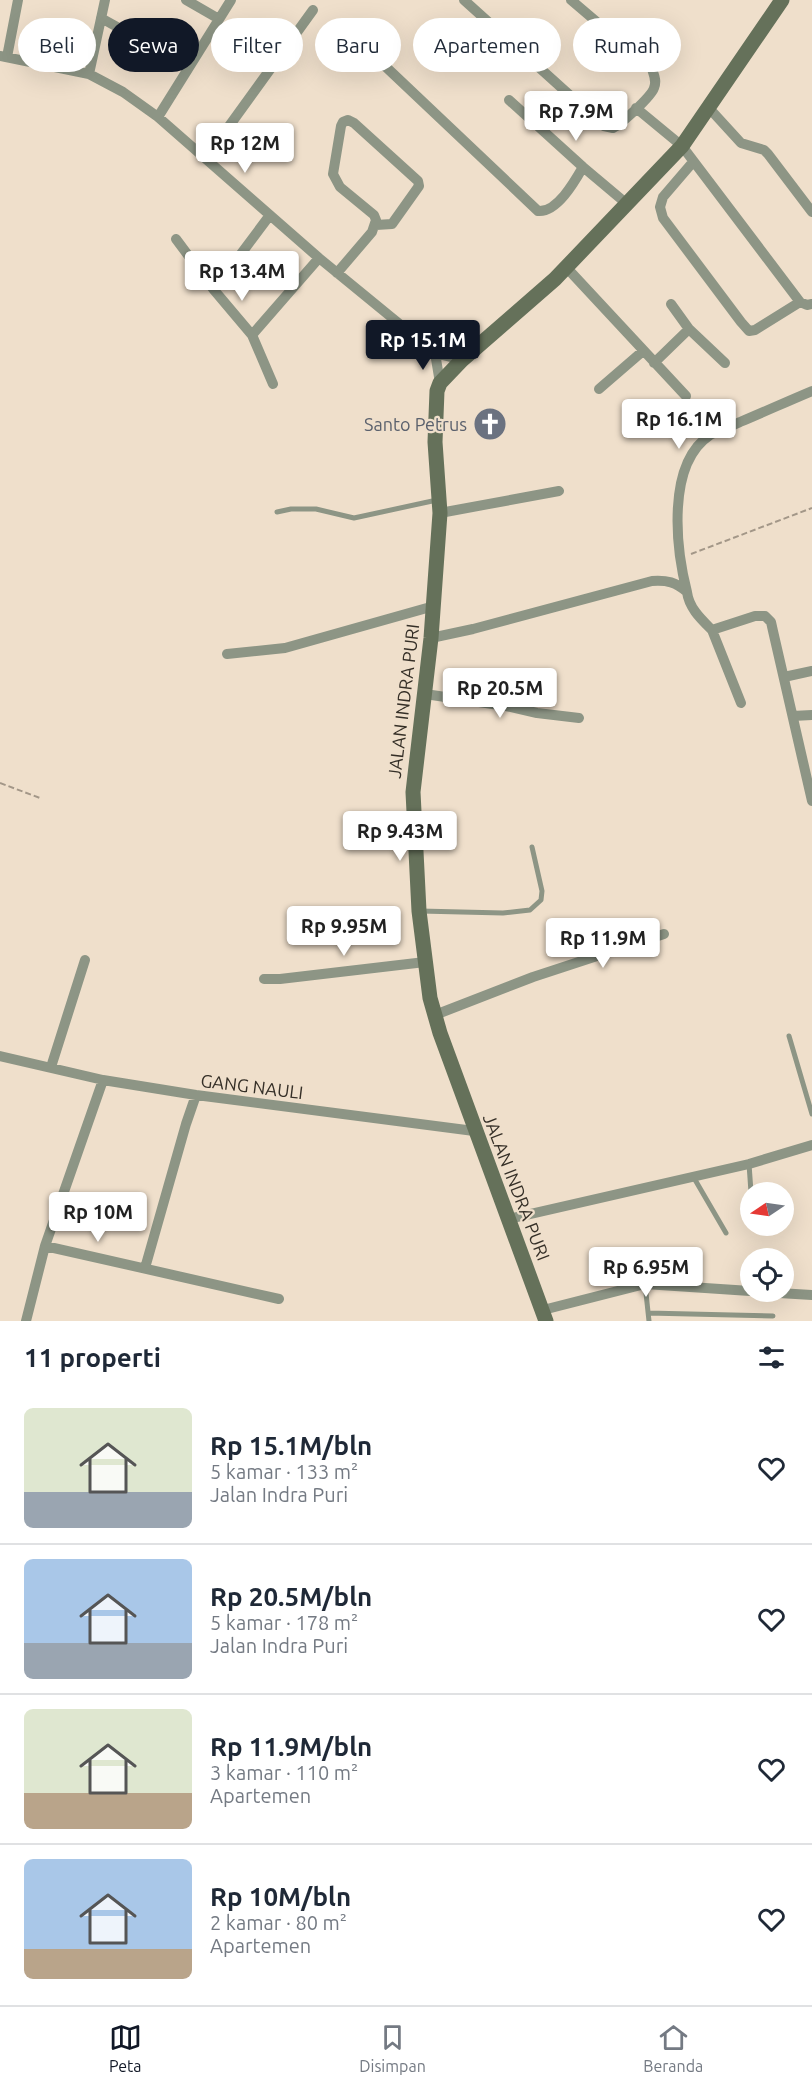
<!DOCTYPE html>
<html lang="id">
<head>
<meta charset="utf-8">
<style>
	body { margin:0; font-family:Ubuntu,sans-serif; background:#f2f2f3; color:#1f2937; height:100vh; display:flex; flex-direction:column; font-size:22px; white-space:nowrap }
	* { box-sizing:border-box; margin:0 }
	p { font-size:20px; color:#747a83 }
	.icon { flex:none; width:33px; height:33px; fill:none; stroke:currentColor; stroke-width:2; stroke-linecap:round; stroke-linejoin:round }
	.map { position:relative; height:1321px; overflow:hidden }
	.sheet { display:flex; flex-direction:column; background:#fff; flex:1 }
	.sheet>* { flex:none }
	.guide { position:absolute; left:18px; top:18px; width:777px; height:54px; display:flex; gap:12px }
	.needle { width:39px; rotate:257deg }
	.buttons { position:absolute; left:740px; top:1182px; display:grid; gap:12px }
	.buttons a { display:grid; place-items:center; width:54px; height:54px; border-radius:50%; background:#fff; box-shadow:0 6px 24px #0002; font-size:30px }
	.price { position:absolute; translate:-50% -51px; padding:0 14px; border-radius:6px; background:#fff; color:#222; font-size:20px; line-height:39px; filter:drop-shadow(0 2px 3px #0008) }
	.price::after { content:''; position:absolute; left:50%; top:36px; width:18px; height:14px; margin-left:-9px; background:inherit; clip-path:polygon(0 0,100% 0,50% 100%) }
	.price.on { background:#111827; color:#fff }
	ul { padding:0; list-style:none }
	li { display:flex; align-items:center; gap:18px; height:150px; padding:0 24px }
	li+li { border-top:2px solid #e0e1e3 }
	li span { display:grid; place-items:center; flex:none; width:168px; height:120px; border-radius:9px; color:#555 }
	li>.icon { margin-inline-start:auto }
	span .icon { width:72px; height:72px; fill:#fffc; stroke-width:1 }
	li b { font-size:26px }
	h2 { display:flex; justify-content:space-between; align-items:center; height:72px; padding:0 24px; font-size:26px }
	.tag { padding:0 21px; border-radius:27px; background:#fff; box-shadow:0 6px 24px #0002; font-size:21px; line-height:54px }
	.tag.on { background:#111827; color:#fff }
	.dock { display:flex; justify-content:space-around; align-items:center; height:84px; border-top:2px solid #e0e1e3; background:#fff; font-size:16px; color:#747a83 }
	.dock a { display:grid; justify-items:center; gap:3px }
	.dock .on { color:#111827 }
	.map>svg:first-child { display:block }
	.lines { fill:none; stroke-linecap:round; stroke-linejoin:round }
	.path { stroke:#a39788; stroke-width:2; stroke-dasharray:6 3; stroke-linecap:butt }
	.lane { stroke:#8d9585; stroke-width:5 }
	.street { stroke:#8d9585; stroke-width:10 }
	.secondary { stroke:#65715a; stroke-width:15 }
	.labels { text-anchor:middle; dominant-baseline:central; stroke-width:4.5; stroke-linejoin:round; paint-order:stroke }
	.worship-label { font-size:18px; fill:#5b616d; stroke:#efdfcb; text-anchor:end }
	.street-label { font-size:18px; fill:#352f27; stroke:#efdfcb }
</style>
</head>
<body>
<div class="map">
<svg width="812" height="1321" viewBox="0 0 812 1321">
	<rect width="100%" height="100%" fill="#efdfcb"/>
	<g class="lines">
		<path class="path" d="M691 554 812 508
			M0 783 40 798"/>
		<path class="lane" d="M277 512 291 509H316L354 518 437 500
			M420 911 503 913 530 910 541 900 542 891 532 847
			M789 1036 812 1114
			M749 1164 751 1192
			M694 1178 726 1233
			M645 1284 649 1321
			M648 1313 773 1316"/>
		<path class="street" d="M186 0 219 19
			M464 0 604 126 613 128C621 124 651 97 654 88 657 81 654 75 652 69L571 0
			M101 18 189 67
			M368 50 538 211C557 213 575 181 583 167
			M0 56 89 74 123 92 158 117 319 258 435 353 462 360
			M7 57 18 0
			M89 74 105 0
			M509 100 583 167 627 204
			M636 108 682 146 800 302 807 305 812 304
			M709 108 741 143 764 150 768 154 812 212
			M158 117 231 0
			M206 158 313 10
			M693 162 663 197 660 207 663 218 741 322 749 331 755 330 800 302
			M176 239 214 290 252 335 273 384
			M566 267 686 396
			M337 273 372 232 376 220 374 215 340 187 333 174 341 126 343 122 348 120 354 123 418 181 419 186 392 224 376 225
			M214 290 270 215
			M671 304 689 329
			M252 335 319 258
			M435 353 440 383
			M654 363 689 329 725 363
			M599 389 643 351
			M440 513 559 491
			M687 592C676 549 666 464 710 435 719 430 730 427 740 422 764 412 788 401 812 391
			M712 630 741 703
			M431 638 473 629 652 581C667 580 676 582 687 592 689 608 701 619 712 630L755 616H765L771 622 773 631 812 801
			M227 654 285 648 434 606
			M784 677 812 671
			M425 694 506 706 537 713 579 718
			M793 716 812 715
			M264 979H280L425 962
			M435 1015 533 977 664 934
			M0 1056 103 1080 196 1095 474 1131
			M51 1067 85 960
			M509 1219 749 1164 812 1145
			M45 1246 279 1299
			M145 1268 186 1124 196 1095
			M761 1292 812 1295
			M543 1310 645 1284 750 1291
			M26 1321 45 1246 103 1080"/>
		<path class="secondary" d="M546 1321 440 1033 430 998 419 911 413 792 431 638 440 513 435 442 437 391 440 383 462 360 555 279 682 146 782 0"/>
	</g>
	<defs>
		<symbol id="church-disc" viewBox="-11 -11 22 22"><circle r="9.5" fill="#6b7280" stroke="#efdfcb"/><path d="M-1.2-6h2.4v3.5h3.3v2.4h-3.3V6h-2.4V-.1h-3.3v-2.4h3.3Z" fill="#fff"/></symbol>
	</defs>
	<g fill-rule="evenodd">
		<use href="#church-disc" x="471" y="405" width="38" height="38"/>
	</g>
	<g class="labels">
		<g class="worship-label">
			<text x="467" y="424">Santo Petrus</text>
		</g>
		<g class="street-label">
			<text transform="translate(403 701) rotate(-83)">JALAN INDRA PURI</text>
			<text transform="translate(252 1086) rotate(7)">GANG NAULI</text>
			<text transform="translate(517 1187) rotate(69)">JALAN INDRA PURI</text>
		</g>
	</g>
</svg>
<div class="buttons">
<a><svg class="needle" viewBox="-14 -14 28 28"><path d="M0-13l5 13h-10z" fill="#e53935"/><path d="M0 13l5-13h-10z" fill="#747a83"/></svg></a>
<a><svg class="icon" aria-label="locate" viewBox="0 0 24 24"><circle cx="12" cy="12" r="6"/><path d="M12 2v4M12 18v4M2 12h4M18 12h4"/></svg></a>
</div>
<b class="price" style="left:576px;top:142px">Rp 7.9M</b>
<b class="price" style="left:245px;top:174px">Rp 12M</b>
<b class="price" style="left:242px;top:302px">Rp 13.4M</b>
<b class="price on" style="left:423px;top:371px">Rp 15.1M</b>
<b class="price" style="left:679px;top:450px">Rp 16.1M</b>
<b class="price" style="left:500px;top:719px">Rp 20.5M</b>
<b class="price" style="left:400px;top:862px">Rp 9.43M</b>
<b class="price" style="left:344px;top:957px">Rp 9.95M</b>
<b class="price" style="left:603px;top:969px">Rp 11.9M</b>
<b class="price" style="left:98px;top:1243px">Rp 10M</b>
<b class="price" style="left:646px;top:1298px">Rp 6.95M</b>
<div class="guide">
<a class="tag">Beli</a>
<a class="tag on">Sewa</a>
<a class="tag">Filter</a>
<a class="tag">Baru</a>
<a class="tag">Apartemen</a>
<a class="tag">Rumah</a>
</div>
</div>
<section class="sheet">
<h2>11 properti<svg class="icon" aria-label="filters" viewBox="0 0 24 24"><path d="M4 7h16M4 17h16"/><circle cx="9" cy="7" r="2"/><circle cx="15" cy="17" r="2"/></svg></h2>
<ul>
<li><span style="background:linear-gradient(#dfe7d0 70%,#9aa5b1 0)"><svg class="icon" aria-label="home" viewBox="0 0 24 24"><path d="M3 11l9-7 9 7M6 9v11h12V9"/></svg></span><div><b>Rp 15.1M/bln</b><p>5 kamar · 133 m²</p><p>Jalan Indra Puri</p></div><svg class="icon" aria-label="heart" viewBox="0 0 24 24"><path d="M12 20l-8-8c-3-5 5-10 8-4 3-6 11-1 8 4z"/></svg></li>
<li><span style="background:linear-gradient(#a9c7e8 70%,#9aa5b1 0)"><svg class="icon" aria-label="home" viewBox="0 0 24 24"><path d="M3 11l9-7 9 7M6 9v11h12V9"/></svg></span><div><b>Rp 20.5M/bln</b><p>5 kamar · 178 m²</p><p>Jalan Indra Puri</p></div><svg class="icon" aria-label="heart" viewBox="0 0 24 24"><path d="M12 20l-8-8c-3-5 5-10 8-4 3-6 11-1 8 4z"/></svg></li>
<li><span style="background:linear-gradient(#dfe7d0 70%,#b9a48a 0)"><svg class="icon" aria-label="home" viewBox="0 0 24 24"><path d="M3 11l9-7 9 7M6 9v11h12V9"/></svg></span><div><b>Rp 11.9M/bln</b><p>3 kamar · 110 m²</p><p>Apartemen</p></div><svg class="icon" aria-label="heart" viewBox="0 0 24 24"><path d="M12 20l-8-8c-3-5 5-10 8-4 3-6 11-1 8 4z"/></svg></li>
<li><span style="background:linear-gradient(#a9c7e8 75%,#b9a48a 0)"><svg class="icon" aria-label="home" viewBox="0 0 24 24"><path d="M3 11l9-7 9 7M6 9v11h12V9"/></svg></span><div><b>Rp 10M/bln</b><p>2 kamar · 80 m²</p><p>Apartemen</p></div><svg class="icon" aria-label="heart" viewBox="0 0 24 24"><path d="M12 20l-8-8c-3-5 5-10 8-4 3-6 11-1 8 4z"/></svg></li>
</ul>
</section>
<nav class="dock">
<a class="on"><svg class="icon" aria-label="map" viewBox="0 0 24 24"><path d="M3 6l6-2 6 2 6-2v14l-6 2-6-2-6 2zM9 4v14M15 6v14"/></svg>Peta</a>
<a><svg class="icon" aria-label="saved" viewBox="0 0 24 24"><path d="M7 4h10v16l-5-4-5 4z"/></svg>Disimpan</a>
<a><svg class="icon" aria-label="home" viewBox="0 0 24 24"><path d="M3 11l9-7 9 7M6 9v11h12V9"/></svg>Beranda</a>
</nav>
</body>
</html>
